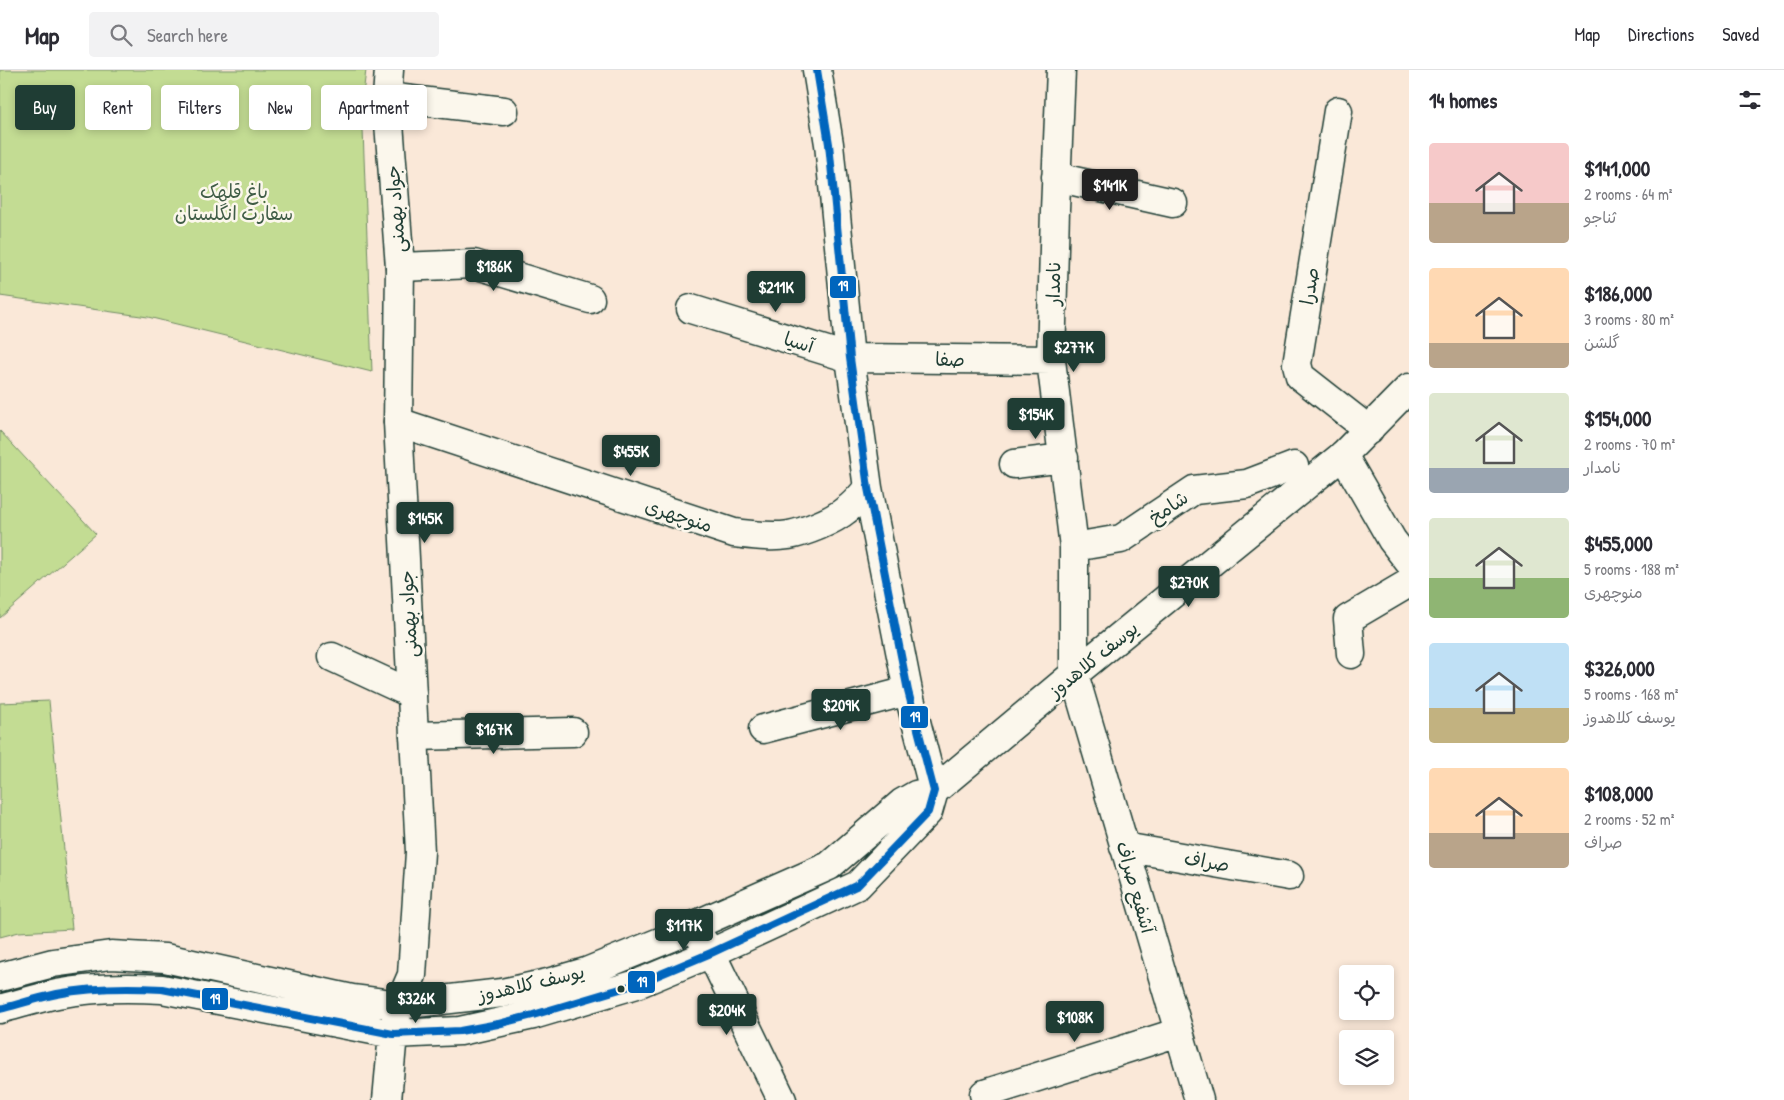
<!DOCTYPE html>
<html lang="en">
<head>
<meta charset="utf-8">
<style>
	body { margin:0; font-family:"Patrick Hand","Playpen Sans Arabic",sans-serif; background:#f2f2f3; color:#2b2b33; height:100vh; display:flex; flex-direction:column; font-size:19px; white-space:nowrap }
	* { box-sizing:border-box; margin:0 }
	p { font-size:16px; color:#7c7c81 }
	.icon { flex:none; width:28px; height:28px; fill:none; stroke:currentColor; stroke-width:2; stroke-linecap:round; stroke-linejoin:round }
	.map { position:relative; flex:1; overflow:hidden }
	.panel { display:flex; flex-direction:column; background:#fff; width:375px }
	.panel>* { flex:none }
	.top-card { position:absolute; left:15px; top:15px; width:475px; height:45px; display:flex; gap:10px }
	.fabs { position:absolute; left:1339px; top:895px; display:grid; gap:10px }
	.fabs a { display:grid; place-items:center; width:55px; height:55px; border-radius:5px; background:#fff; box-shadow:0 2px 8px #0003; font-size:25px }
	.price { position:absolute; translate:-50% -42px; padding:0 11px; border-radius:5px; background:#1f3d34; color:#fff; font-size:16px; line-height:32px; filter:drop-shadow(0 1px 2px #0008) }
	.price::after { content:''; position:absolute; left:50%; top:30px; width:15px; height:11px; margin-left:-8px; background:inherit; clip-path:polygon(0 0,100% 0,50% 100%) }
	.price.on { background:#222; color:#fff }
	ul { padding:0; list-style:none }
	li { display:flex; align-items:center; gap:15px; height:125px; padding:0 20px }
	li span { display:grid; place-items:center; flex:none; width:140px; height:100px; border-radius:5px; color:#555 }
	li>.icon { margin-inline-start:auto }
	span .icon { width:60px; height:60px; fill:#fffc; stroke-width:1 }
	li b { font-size:21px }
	h2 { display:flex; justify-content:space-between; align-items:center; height:60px; padding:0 20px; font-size:21px }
	.pill { padding:0 18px; border-radius:5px; background:#fff; box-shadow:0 2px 8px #0003; font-size:18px; line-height:45px }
	.pill.on { background:#1f3d34; color:#fff }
	header { display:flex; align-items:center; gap:30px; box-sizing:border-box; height:70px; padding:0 25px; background:#fff; border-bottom:1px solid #e1e1e2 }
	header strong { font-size:24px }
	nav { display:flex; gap:28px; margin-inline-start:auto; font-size:18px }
	.search { width:350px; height:45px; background:#f2f2f3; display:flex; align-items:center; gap:12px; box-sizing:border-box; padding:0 18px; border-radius:5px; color:#7c7c81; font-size:19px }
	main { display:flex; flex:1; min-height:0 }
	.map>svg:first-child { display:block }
	.green { fill:#c3dc93; stroke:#718c64 }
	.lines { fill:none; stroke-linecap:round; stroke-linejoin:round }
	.street-casing { stroke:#1f3d34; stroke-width:31 }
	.secondary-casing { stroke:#1f3d34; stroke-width:31 }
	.street { stroke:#fbf7ec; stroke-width:28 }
	.secondary { stroke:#fbf7ec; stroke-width:28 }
	.bus-1-casing { stroke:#fbf7ec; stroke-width:11 }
	.bus-1 { stroke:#0065bd; stroke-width:8 }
	.bus-dot { fill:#1f3d34; stroke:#fbf7ec; stroke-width:2 }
	.labels { text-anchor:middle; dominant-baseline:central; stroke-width:5; stroke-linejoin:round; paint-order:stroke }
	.park-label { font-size:19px; fill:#405d47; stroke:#fbf7ec }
	.street-label { font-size:19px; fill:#1f3d34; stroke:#fbf7ec }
	.line-badge { stroke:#fbf7ec; stroke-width:2 }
	.badge-label { font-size:14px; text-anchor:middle; font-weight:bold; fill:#fff }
</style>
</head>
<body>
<header>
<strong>Map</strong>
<div class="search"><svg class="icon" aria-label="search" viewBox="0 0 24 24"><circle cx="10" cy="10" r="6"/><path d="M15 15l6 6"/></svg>Search here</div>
<nav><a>Map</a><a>Directions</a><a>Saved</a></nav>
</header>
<main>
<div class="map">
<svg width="1409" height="1030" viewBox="0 0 1409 1030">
	<rect width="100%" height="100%" fill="#fae8d8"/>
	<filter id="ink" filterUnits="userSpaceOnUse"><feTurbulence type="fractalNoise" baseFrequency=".02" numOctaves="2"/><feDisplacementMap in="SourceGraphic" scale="10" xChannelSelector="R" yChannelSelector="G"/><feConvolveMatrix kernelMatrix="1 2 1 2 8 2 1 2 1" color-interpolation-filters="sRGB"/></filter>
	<g filter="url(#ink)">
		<path class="green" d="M0 0H366L362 33 372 302 148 247 0 226Z
			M0 361 96 464 0 548Z
			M49 631 72 859 19 862 0 867V633Z"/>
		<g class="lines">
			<defs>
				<path id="street" d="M817 0 829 74 850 288 868 418 908 621 934 721
					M1061 0 1055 140 1051 290 1074 477V604L1199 1030
					M387 27 504 41
					M1338 41 1297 294 1300 306 1369 360
					M1056 107 1173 133
					M400 197 474 194 590 229
					M691 239 850 288 1051 290
					M398 352 734 463C752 465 771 468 789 465 805 462 833 451 846 440 855 434 861 426 868 418
					M1343 385 1392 470 1409 492
					M1014 394 1064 388
					M1074 477 1121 469 1194 420 1247 414 1294 396
					M1351 584 1348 549 1409 513
					M332 587 412 624
					M763 659 908 621
					M414 666 573 662
					M1124 777 1289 806
					M693 856 711 883 782 1030
					M984 1024 1179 962"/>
				<path id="secondary" d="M0 907 53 893 111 885 165 888 352 929 399 935 502 923 548 913 586 902 677 865 693 856 829 796 902 733 916 725 934 721 1074 604 1343 385 1409 318
					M0 939C19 934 38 928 57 924 92 917 127 917 162 919L393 964 460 961 533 945 637 914 711 883 858 815 928 742 934 721
					M387 1030 393 964 399 935 412 905 420 782 398 352 400 197 387 27 389 0"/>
			</defs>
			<use href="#street" class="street-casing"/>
			<use href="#secondary" class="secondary-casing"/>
			<use href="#street" class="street"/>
			<use href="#secondary" class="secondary"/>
			<defs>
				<path id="bus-1" d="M0 939C19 934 38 928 57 924 92 917 127 917 162 919L393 964 460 961 498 954 533 945 637 914 711 883 858 815 928 742 934 721 908 621 868 418 850 288 829 74 817 0"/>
			</defs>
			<use href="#bus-1" class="bus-1-casing"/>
			<use href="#bus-1" class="bus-1"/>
		</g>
	</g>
	<circle class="bus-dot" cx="621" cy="919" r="4.5"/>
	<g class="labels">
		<g class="park-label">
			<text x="234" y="121">باغ قلهک<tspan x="234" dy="22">سفارت انگلستان</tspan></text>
		</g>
		<g class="street-label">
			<text transform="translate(395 139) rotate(-94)">جواد بهمنی</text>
			<text transform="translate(1053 213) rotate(-89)">نامدار</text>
			<text transform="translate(1309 216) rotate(-81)">صدرا</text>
			<text transform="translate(799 272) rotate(17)">آسیا</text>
			<text transform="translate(950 289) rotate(1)">صفا</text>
			<text transform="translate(1168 437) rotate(-34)">شامخ</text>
			<text transform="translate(679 445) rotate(18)">منوچهری</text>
			<text transform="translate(408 544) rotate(-93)">جواد بهمنی</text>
			<text transform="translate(1093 589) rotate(-39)">یوسف کلاهدوز</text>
			<text transform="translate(1207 791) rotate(10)">صراف</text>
			<text transform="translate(1136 817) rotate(74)">آشفیع صراف</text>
			<text transform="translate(531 913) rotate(-13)">یوسف کلاهدوز</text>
		</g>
	</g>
	<g class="line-badge">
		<rect x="829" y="205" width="28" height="24" rx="5" fill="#0065bd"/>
		<rect x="900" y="635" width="29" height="24" rx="5" fill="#0065bd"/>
		<rect x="627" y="900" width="29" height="24" rx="5" fill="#0065bd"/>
		<rect x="201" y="917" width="28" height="24" rx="5" fill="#0065bd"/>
	</g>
	<g class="badge-label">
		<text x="843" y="221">19</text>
		<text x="915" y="652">19</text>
		<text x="642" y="917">19</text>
		<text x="215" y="934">19</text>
	</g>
</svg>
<div class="fabs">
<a><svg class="icon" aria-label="locate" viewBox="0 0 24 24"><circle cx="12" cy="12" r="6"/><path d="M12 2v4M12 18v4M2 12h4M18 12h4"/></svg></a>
<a><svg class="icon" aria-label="layers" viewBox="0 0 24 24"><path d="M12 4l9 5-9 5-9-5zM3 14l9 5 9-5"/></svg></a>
</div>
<b class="price on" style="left:1110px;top:141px">$141K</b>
<b class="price" style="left:494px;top:222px">$186K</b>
<b class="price" style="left:776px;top:243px">$211K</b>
<b class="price" style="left:1074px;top:303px">$277K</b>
<b class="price" style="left:1036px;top:370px">$154K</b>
<b class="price" style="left:631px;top:407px">$455K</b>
<b class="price" style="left:425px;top:474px">$145K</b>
<b class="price" style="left:1189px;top:538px">$270K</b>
<b class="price" style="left:841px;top:661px">$209K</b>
<b class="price" style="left:494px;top:685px">$167K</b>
<b class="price" style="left:684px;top:881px">$117K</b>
<b class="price" style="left:416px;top:954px">$326K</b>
<b class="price" style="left:727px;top:966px">$204K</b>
<b class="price" style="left:1075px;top:973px">$108K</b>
<div class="top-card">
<a class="pill on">Buy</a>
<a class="pill">Rent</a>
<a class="pill">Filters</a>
<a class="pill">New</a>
<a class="pill">Apartment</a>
</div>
</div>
<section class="panel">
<h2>14 homes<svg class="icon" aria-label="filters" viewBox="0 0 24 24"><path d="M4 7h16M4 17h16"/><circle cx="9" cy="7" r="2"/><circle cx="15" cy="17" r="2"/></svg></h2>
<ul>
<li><span style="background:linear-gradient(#f6c9c9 60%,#b9a48a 0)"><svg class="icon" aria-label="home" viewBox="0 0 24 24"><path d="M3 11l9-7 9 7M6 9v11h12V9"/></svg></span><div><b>$141,000</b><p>2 rooms · 64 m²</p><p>ثناجو</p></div></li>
<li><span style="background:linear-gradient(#ffd9b3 75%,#b9a48a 0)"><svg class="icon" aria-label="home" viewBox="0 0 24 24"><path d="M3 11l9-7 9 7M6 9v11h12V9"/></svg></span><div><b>$186,000</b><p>3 rooms · 80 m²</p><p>گلشن</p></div></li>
<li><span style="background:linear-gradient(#dfe7d0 75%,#9aa5b1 0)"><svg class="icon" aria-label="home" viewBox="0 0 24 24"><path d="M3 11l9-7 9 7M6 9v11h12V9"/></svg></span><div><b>$154,000</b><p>2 rooms · 70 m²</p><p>نامدار</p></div></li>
<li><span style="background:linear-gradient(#dfe7d0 60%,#8fb573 0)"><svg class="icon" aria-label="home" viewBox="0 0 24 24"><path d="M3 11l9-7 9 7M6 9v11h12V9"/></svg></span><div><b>$455,000</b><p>5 rooms · 188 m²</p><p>منوچهری</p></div></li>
<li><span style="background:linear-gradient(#bfe0f5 65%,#c2b280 0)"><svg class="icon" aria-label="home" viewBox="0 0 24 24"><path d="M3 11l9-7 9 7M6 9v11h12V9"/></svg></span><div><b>$326,000</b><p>5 rooms · 168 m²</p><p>یوسف کلاهدوز</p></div></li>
<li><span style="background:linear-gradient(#ffd9b3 65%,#b9a48a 0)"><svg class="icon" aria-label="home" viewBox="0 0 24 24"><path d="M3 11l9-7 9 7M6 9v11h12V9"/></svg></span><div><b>$108,000</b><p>2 rooms · 52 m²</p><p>صراف</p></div></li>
</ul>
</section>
</main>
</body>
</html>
